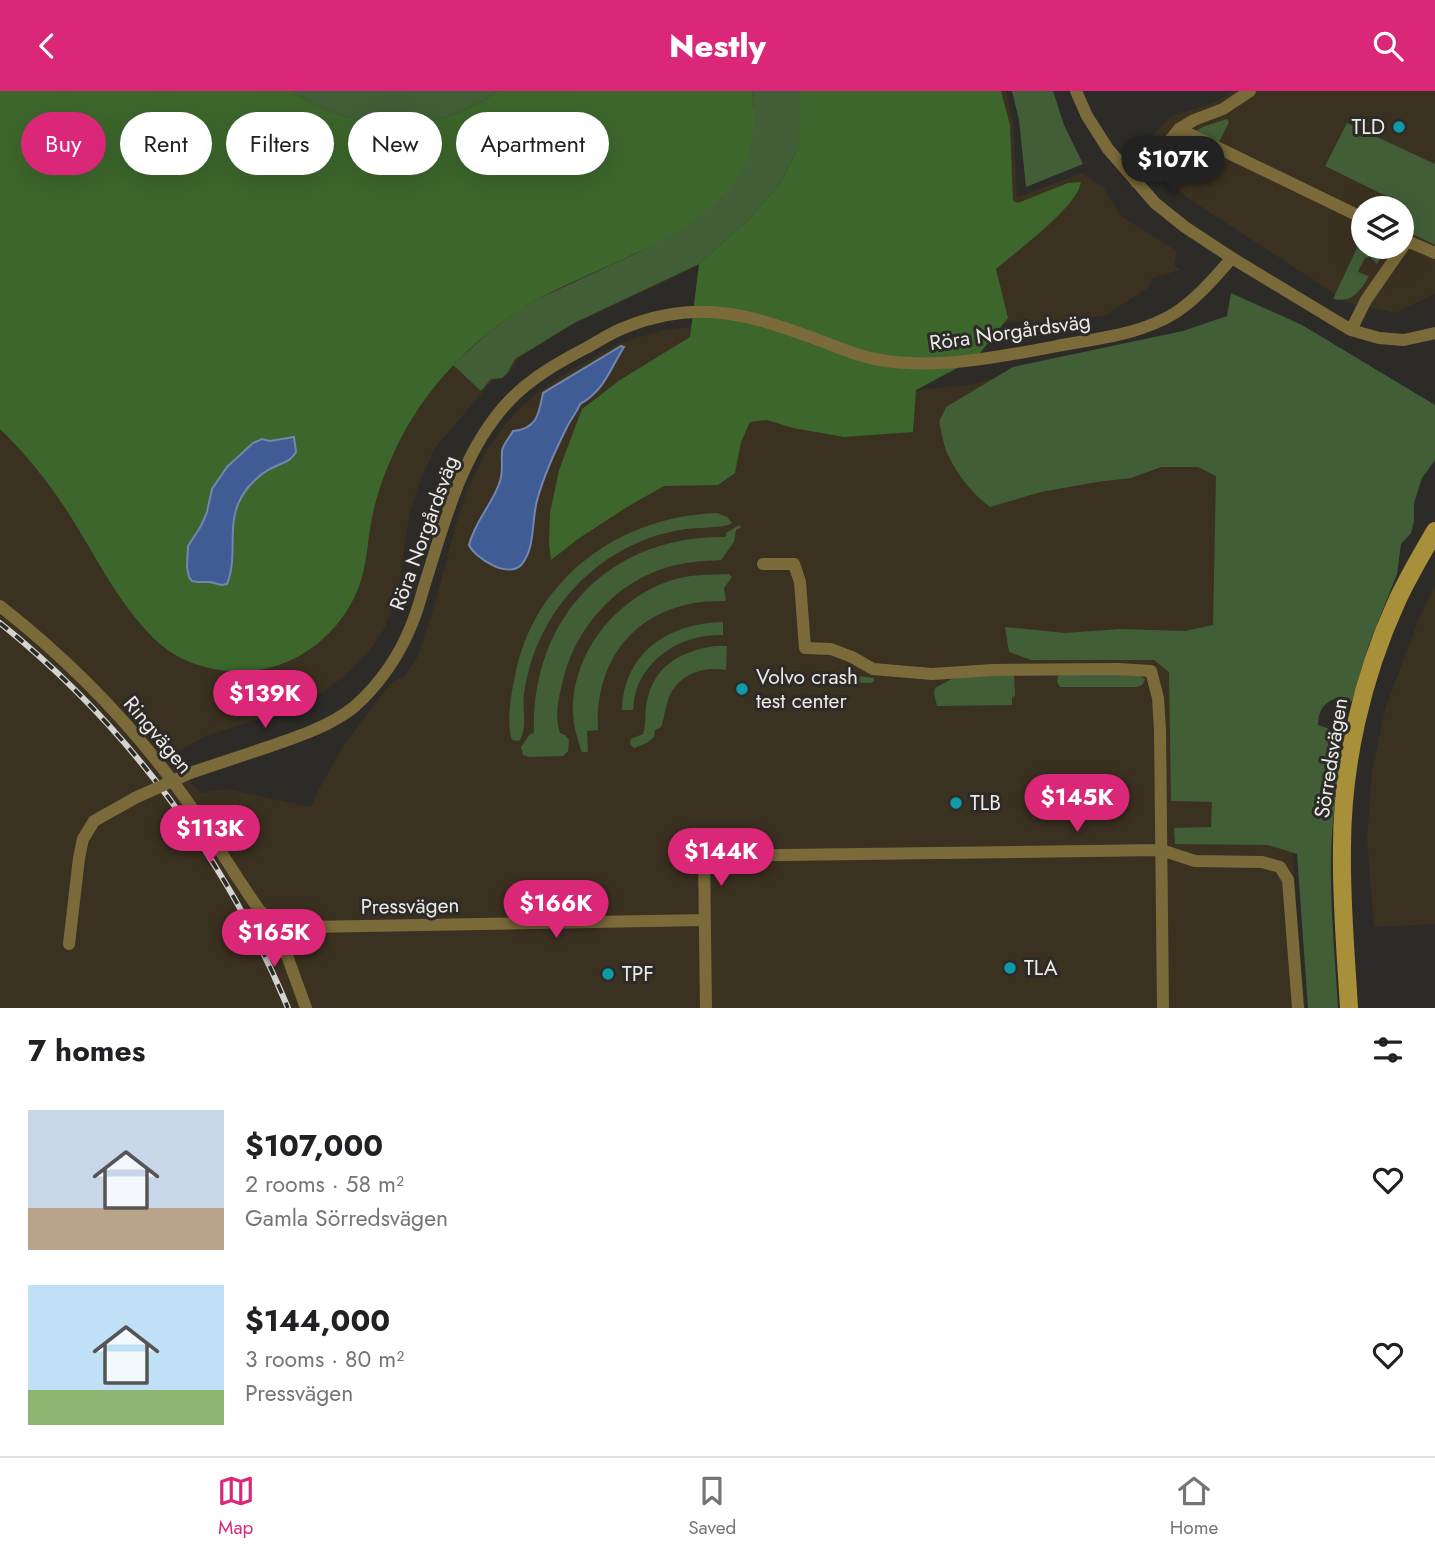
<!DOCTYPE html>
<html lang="en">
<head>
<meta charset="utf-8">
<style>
	body { margin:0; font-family:Jost,sans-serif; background:#f6f6f6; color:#202124; height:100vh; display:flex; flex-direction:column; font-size:26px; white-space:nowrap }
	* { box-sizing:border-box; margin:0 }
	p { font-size:23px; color:#757577 }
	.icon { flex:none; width:38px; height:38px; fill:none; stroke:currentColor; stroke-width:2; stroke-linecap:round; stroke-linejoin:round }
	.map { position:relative; height:917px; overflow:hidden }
	.side { display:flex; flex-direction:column; background:#fff; flex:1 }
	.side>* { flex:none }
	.guide { position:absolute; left:21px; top:21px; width:700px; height:63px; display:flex; gap:14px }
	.tools { position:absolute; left:1351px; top:105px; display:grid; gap:14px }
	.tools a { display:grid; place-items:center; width:63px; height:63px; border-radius:50%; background:#fff; box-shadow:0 7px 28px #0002; font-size:35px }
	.price { position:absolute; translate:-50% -60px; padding:0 16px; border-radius:24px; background:#db2777; color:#fff; font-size:23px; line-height:46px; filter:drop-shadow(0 2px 4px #0008) }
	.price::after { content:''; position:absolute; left:50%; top:42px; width:21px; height:16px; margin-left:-10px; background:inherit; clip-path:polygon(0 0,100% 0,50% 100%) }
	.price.active { background:#222; color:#fff }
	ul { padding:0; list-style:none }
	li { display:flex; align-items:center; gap:21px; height:175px; padding:0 28px }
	li span { display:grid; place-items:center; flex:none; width:196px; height:140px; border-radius:0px; color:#555 }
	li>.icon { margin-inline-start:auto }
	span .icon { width:84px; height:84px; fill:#fffc; stroke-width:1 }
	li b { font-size:30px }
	h2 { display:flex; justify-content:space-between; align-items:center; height:84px; padding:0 28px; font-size:30px }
	.chip { padding:0 24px; border-radius:32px; background:#fff; box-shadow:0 7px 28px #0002; font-size:24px; line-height:63px }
	.chip.active { background:#db2777; color:#fff }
	header { display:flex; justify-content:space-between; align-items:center; height:91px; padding:0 28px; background:#db2777; color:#fff; font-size:32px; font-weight:800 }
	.menu { display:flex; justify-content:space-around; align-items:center; height:98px; border-top:2px solid #e0e0e0; background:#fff; font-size:19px; color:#757577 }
	.menu a { display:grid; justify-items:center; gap:4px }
	.menu .active { color:#db2777 }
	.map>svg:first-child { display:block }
	.industrial { fill:#3b3121; fill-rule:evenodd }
	.green { fill:#415e37 }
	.forest { fill:#3c662c }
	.water { fill:#3f5c95; stroke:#7387ae; stroke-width:2 }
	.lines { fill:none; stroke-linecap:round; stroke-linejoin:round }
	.street { stroke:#7b6b3a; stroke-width:12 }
	.secondary { stroke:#a88f3a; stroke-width:18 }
	.rail-casing { stroke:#d4d3d1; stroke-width:6 }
	.rail { stroke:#2d2b28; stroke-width:3.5; stroke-dasharray:10; stroke-linecap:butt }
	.street-bridge { stroke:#7b6b3a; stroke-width:12 }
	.culture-dot { fill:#0f9aa8; stroke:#2d2b28; stroke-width:2.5 }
	.labels { text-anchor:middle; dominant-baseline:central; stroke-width:6; stroke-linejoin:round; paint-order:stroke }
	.poi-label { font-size:21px; fill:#ecebe9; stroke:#2d2b28; text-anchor:start }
	.street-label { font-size:21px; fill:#ecebe9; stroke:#2d2b28 }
</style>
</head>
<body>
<header><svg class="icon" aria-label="back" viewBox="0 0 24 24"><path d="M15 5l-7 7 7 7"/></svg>Nestly<svg class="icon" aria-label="search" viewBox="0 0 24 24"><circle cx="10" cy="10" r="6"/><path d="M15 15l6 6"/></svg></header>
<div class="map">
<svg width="1435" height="917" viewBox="0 0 1435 917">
	<rect width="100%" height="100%" fill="#2d2b28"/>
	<path class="industrial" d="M0 0H1006L1013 31 1017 106 1082 82 1103 96 1121 125 1177 160 1174 174 1180 179 1152 187 1148 197 1106 224 1037 235 1026 229 994 234 711 193 698 175 574 233 519 267 509 282 502 288 492 290 435 357 420 390 411 419 405 449 400 491 393 516 384 538 372 556 358 572 343 586 316 606 262 627 206 645 177 661 191 692 201 702 225 698 311 716 319 698 344 654 384 600 394 590 405 585 417 567 435 512 457 430 468 397 486 360 504 335 520 317 541 299 573 278 620 252 664 239 698 235 903 300 971 294 1009 282 1169 251 1232 228 1283 647 1305 917H0Z
		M1233 0H1435V203L1395 222 1347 211 1185 105 1136 62 1170 26 1218 10ZM1363 117H1402V156H1363Z
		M1435 494V833L1374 836 1367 748 1372 682 1385 618 1420 525Z"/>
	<path class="green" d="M290 0H498C429 48 360 43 290 0Z
		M752 0H801L802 3 798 57 779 94 748 129 699 173 574 232 515 268 508 281 502 287 491 288 481 300 453 274 489 241 520 218 538 208 637 162 685 135 722 106 743 77 754 14Z
		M1012 0H1053L1064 34 1083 73 1026 96 1019 29Z
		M1227 28 1229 31 1219 51 1196 40 1205 35Z
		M1347 32 1435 73V154L1402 138V117H1394L1395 113 1393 106 1382 103 1325 75Z
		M1363 144V156H1387L1377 173 1370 166 1365 167 1358 180 1360 182 1369 185C1360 200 1353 212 1333 208Z
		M1231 202 1302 234 1435 314V369L1422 387 1414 412V430L1411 442 1401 453 1397 483 1368 556 1352 610 1346 614 1338 606C1323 613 1319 618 1318 634L1327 637 1340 646C1339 686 1332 725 1331 765 1330 816 1335 867 1338 917H1308L1297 763 1268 754 1175 753 1174 737 1211 736 1212 711 1171 710 1169 581 1154 569H1031L1009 561 1005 536 1065 542 1120 538 1185 540 1213 534 1216 385 1198 376H1161L1131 387 1097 391 1041 401 990 416C973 404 957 383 948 364 943 354 942 341 939 331L946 316 1013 276 1183 240 1227 225Z
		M717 422 727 426 732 432C724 438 693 436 680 439 621 449 570 488 543 542 533 561 527 582 524 603 522 618 528 638 519 650L512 649C506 630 511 604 515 585 534 487 620 425 717 422Z
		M739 434 741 436 736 439 734 451 721 469C704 470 685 471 668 476 615 492 576 536 563 589 559 605 554 626 560 642L565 644 569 649 568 660 563 665 529 666 523 664 521 656 530 643 534 642C531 527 609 444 726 446V442Z
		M729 483 732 486 724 497 726 510C646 507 594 560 598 639L587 640 588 661H582C577 647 573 634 573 619 573 559 619 504 676 488 693 483 712 484 729 483Z
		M723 531V544C689 543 655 559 639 592 635 600 634 610 633 619H622C624 561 669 532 723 531Z
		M715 555H727L726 579C704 575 681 582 670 604 665 614 665 626 661 636L655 639 654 646 647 652 634 657 630 653 631 648 643 643C647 632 644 621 647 610 654 574 682 560 715 555Z
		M834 581C842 580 849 584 857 585 863 586 869 586 874 587V590L871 592 837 591 832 586Z
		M1136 583 1145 588 1143 593 1138 596H1060L1057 591 1058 585 1060 584Z
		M1014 584 1015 605 1012 606V614L937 615 934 602 935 597 957 585Z"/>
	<path class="forest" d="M0 0H290C360 43 429 48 498 0H752C756 25 755 53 744 76 706 151 581 177 515 222 465 256 424 300 397 355 387 376 378 399 373 422 367 447 368 474 358 498 340 543 297 577 249 580 218 582 184 574 160 553 123 520 100 473 74 431 54 398 28 365 0 338Z
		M801 0H1001L1010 34 1013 110 1018 112 1068 92 1081 91C1078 115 1016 161 996 178L1008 227 976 267 916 299 913 341 844 346 793 337 767 329 750 331 741 351 735 382 718 394 664 395 627 416 578 448 551 469 549 453 550 422 559 379 582 318 620 289 690 246 699 173 748 129 779 94 798 57Z"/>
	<path class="water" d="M621 255 624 256C610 278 604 300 580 313 577 321 571 328 567 336 556 358 545 381 538 406 531 427 536 456 522 473 509 489 475 467 469 454 475 430 491 415 499 393 504 382 501 371 502 360 503 353 510 346 513 340 537 338 539 323 543 302Z
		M294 346 296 361C290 371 284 371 274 376 260 382 245 397 239 411 227 436 238 467 227 493L222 494 210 491H198L192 490 189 486 187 476 188 455 201 435 207 421 212 398 227 376 253 352 262 348 270 350Z"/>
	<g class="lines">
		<path class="street" d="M1076 0 1087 25 1108 58 1155 112 1185 136 1232 167 1351 239 1379 247 1404 249 1435 242
			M1179 38 1194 29 1223 18 1250 0
			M1136 91 1179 38 1363 127
			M1407 150 1435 162
			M1351 239 1366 209 1407 150 1402 147
			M763 473H794L800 491 805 557 831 558 852 566 873 578 932 583 993 579 1118 578 1151 580 1158 607 1160 639 1163 917
			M0 515C65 566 124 625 173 691 205 732 230 778 260 820 275 832 287 836 307 836L705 829
			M190 682C217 673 244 664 271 655 300 645 330 635 354 616 380 593 401 562 413 530 419 516 422 501 427 486 446 425 464 357 510 309 531 287 559 271 586 257 599 250 612 241 626 236 700 206 754 225 824 251 842 258 860 266 880 269 937 279 1005 265 1062 254 1101 247 1141 243 1175 222 1197 208 1215 186 1232 167
			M283 834 281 848 306 917
			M69 853 79 767 83 748 94 730 135 707
			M706 917 704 765 1161 759 1195 770 1262 771 1280 776 1288 789 1298 917"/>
		<path class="secondary" d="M1349 917C1346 864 1341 811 1342 757 1342 674 1362 586 1397 510 1408 486 1422 463 1435 440"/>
		<defs>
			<path id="rail" d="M0 532C127 634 226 767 288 917"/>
		</defs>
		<use href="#rail" class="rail-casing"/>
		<use href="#rail" class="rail"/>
		<path class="street-bridge" d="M135 707 190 682"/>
	</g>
	<g class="culture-dot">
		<circle cx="1399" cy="36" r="7"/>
		<circle cx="742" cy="598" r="7"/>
		<circle cx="956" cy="712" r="7"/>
		<circle cx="1010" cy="877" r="7"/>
		<circle cx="608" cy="883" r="7"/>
	</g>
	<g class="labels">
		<g class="poi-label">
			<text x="1385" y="36" text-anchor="end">TLD</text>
			<text x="756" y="586">Volvo crash<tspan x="756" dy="24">test center</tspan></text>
			<text x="970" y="712">TLB</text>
			<text x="1024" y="877">TLA</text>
			<text x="622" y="883">TPF</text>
		</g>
		<g class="street-label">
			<text transform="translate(1010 241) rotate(-8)">Röra Norgårdsväg</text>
			<text transform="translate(424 442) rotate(-70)">Röra Norgårdsväg</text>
			<text transform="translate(158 644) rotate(50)">Ringvägen</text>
			<text transform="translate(1331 667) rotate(-81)">Sörredsvägen</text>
			<text transform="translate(410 815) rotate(-1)">Pressvägen</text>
		</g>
	</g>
</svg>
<div class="tools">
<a><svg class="icon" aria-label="layers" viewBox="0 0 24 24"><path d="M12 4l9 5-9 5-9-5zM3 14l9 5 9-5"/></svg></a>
</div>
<b class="price active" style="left:1173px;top:105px">$107K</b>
<b class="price" style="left:265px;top:639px">$139K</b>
<b class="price" style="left:1077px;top:743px">$145K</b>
<b class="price" style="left:210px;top:774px">$113K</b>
<b class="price" style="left:721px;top:797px">$144K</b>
<b class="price" style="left:556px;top:849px">$166K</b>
<b class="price" style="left:274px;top:878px">$165K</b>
<div class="guide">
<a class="chip active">Buy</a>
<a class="chip">Rent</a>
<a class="chip">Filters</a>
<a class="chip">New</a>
<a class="chip">Apartment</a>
</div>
</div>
<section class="side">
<h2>7 homes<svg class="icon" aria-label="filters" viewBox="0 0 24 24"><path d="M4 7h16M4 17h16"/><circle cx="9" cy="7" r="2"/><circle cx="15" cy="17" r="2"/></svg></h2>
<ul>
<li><span style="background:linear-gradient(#c9d6e8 70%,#b9a48a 0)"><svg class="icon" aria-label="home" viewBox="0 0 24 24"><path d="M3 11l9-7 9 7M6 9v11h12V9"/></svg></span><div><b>$107,000</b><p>2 rooms · 58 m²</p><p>Gamla Sörredsvägen</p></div><svg class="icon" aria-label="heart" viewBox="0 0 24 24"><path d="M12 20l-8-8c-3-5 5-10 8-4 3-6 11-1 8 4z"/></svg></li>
<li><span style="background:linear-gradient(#bfe0f5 75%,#8fb573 0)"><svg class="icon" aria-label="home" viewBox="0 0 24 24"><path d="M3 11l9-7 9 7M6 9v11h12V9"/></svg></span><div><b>$144,000</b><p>3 rooms · 80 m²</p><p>Pressvägen</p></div><svg class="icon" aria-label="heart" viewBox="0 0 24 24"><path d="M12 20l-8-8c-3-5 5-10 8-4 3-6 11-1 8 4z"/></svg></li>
</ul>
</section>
<nav class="menu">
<a class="active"><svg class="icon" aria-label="map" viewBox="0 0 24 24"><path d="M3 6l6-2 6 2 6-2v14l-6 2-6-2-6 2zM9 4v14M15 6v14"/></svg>Map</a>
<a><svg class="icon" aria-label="saved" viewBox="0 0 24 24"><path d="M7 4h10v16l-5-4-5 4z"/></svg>Saved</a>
<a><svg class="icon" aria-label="home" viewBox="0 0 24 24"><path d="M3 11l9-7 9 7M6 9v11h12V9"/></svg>Home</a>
</nav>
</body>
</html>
